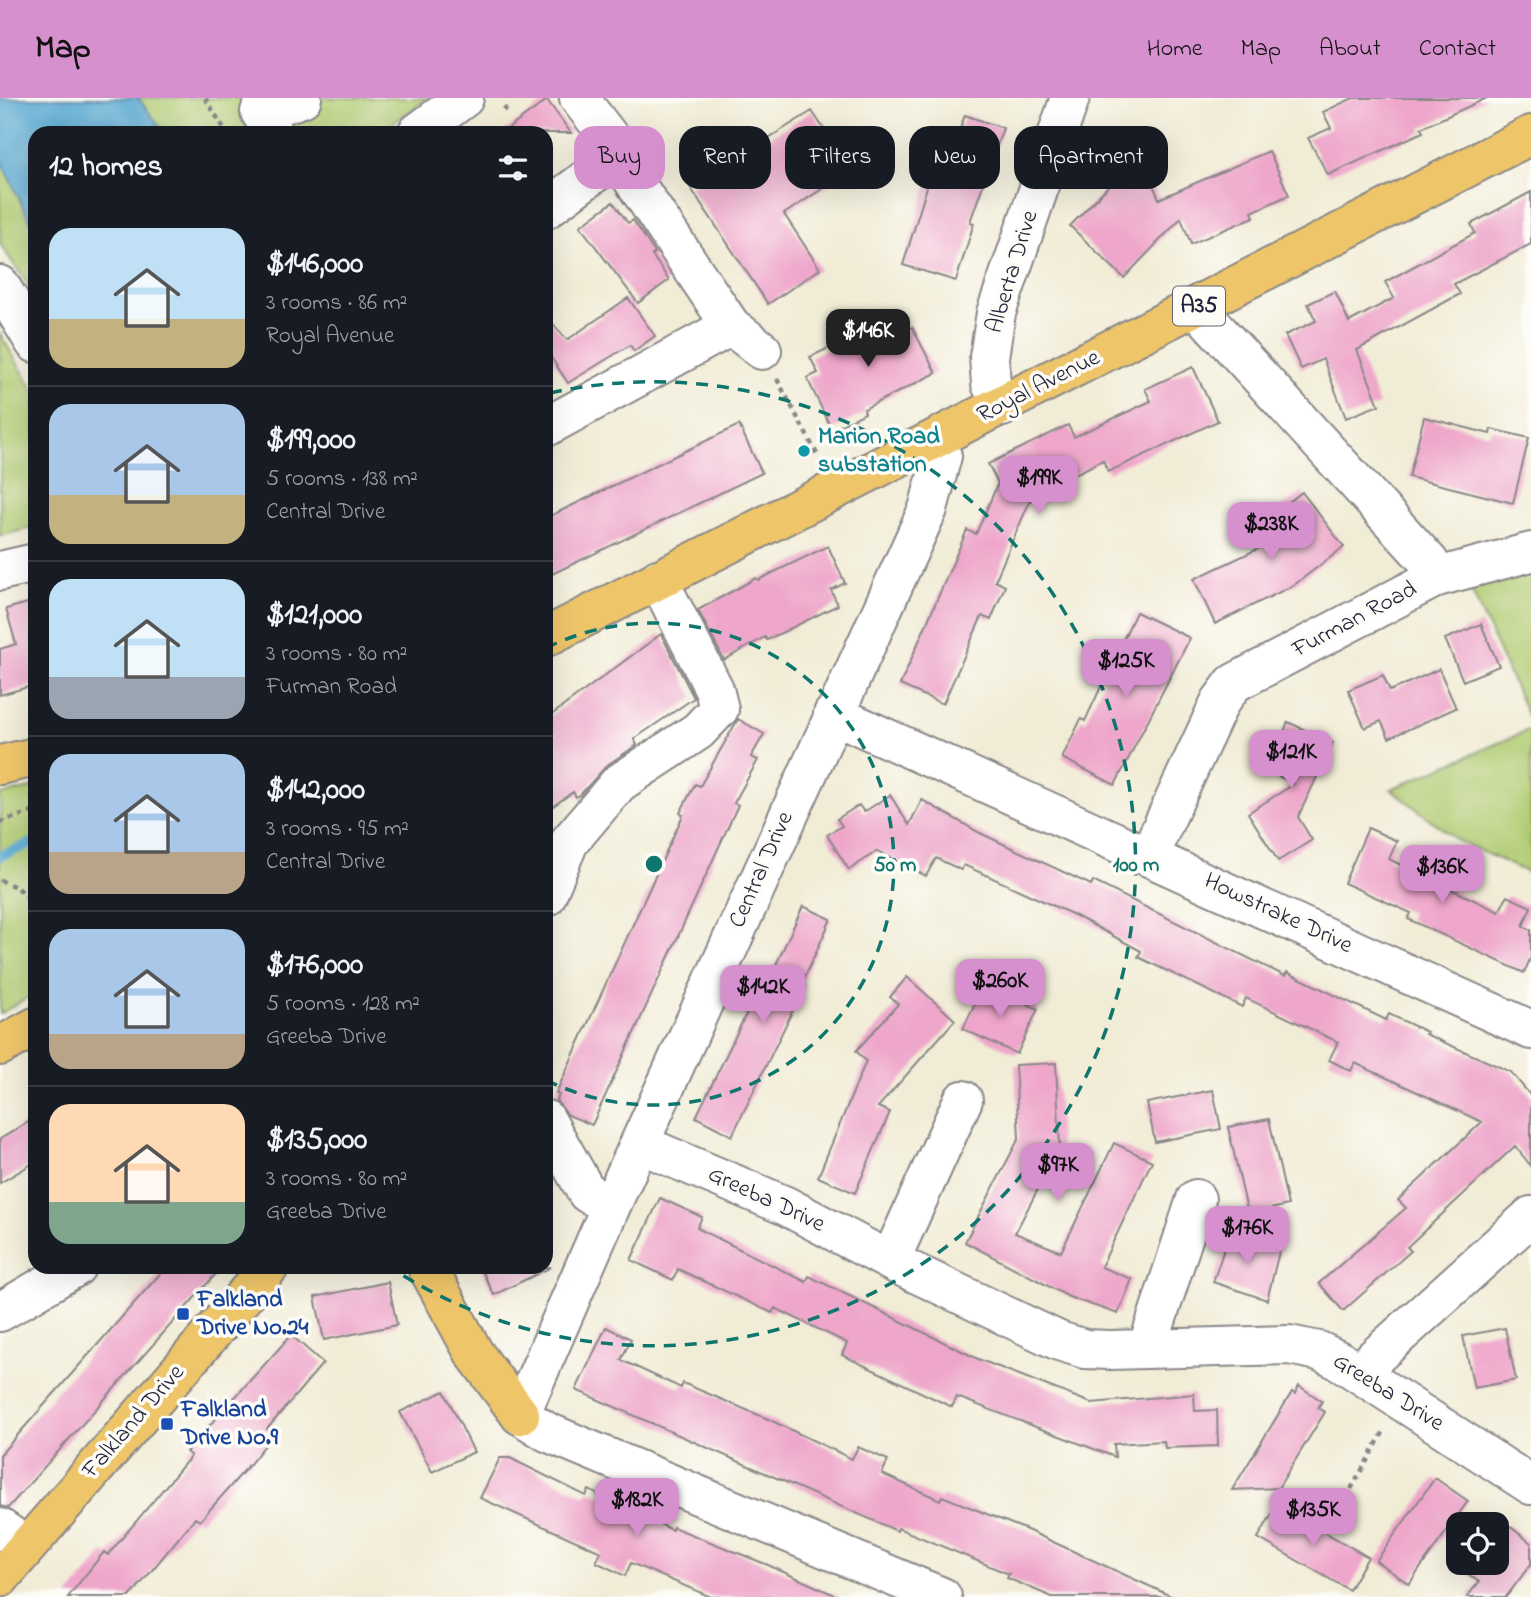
<!DOCTYPE html>
<html lang="en">
<head>
<meta charset="utf-8">
<style>
	body { margin:0; font-family:"Indie Flower",sans-serif; background:#242831; color:#f1f3f6; height:100vh; display:flex; flex-direction:column; font-size:26px; white-space:nowrap }
	* { box-sizing:border-box; margin:0 }
	p { font-size:23px; color:#9ea1a6 }
	.icon { flex:none; width:38px; height:38px; fill:none; stroke:currentColor; stroke-width:2; stroke-linecap:round; stroke-linejoin:round }
	.map { position:relative; flex:1; overflow:hidden }
	.side { position:absolute; left:28px; top:28px; width:525px; height:1148px; display:flex; flex-direction:column; background:#171b24; border-radius:21px; box-shadow:0 7px 28px #0002 }
	.side>* { flex:none }
	.hud { position:absolute; left:574px; top:28px; width:665px; height:63px; display:flex; gap:14px }
	.fabs { position:absolute; left:1446px; top:1414px; display:grid; gap:14px }
	.fabs a { display:grid; place-items:center; width:63px; height:63px; border-radius:14px; background:#171b24; box-shadow:0 7px 28px #0002; font-size:35px }
	.price { position:absolute; translate:-50% -60px; padding:0 16px; border-radius:14px; background:#d690ce; color:#111; font-size:23px; line-height:46px; filter:drop-shadow(0 2px 4px #0008) }
	.price::after { content:''; position:absolute; left:50%; top:42px; width:21px; height:16px; margin-left:-10px; background:inherit; clip-path:polygon(0 0,100% 0,50% 100%) }
	.price.on { background:#222; color:#fff }
	ul { padding:0; list-style:none }
	li { display:flex; align-items:center; gap:21px; height:175px; padding:0 21px }
	li+li { border-top:2px solid #363941 }
	li span { display:grid; place-items:center; flex:none; width:196px; height:140px; border-radius:21px; color:#555 }
	li>.icon { margin-inline-start:auto }
	span .icon { width:84px; height:84px; fill:#fffc; stroke-width:1 }
	li b { font-size:30px }
	h2 { display:flex; justify-content:space-between; align-items:center; height:84px; padding:0 21px; font-size:30px }
	.pill { padding:0 24px; border-radius:21px; background:#171b24; box-shadow:0 7px 28px #0002; font-size:24px; line-height:63px }
	.pill.on { background:#d690ce; color:#111 }
	header { display:flex; align-items:center; gap:42px; box-sizing:border-box; height:98px; padding:0 35px; background:#d690ce; color:#111 }
	header strong { font-size:33px }
	nav { display:flex; gap:38px; margin-inline-start:auto; font-size:24px }
	.map>svg:first-child { display:block }
	.green { fill:#b0cb71; stroke:#697656; stroke-width:2 }
	.water { fill:#56a7d1; stroke:#3c6486; stroke-width:2 }
	.lines { fill:none; stroke-linecap:round; stroke-linejoin:round }
	.stream { stroke:#56a7d1; stroke-width:10 }
	.building { fill:#eea6ca }
	.minor-casing { stroke:#8a8788; stroke-width:42 }
	.major-casing { stroke:#8a8788; stroke-width:42 }
	.path { stroke:#8a8788; stroke-width:4.5; stroke-dasharray:5 5; stroke-linecap:butt }
	.minor { stroke:#fff; stroke-width:38 }
	.major { stroke:#eec569; stroke-width:38 }
	.ring { fill:none; stroke:#0f766e; stroke-width:3.5; stroke-dasharray:12 9 }
	.culture-dot { fill:#0f9aa8; stroke:#fdfcf7; stroke-width:2.5 }
	.transit-dot { fill:#1a4fb4; stroke:#fdfcf7; stroke-width:2.5 }
	.labels { text-anchor:middle; dominant-baseline:central; stroke-width:7; stroke-linejoin:round; paint-order:stroke }
	.shield { fill:#fdfcf7; stroke:#646373; stroke-width:2 }
	.shield-label { font-size:23px; font-weight:bold; fill:#22223b }
	.street-label { font-size:24px; fill:#22223b; stroke:#fdfcf7 }
	.culture-label { font-size:24px; font-weight:bold; fill:#0d838f; stroke:#fdfcf7; text-anchor:start }
	.transit-label { font-size:24px; font-weight:bold; fill:#164399; stroke:#fdfcf7; text-anchor:start }
	.centre { fill:#0f766e; stroke:#fdfcf7; stroke-width:3.5 }
	.ring-label { font-size:21px; text-anchor:middle; font-weight:bold; fill:#0f766e; stroke:#fdfcf7; stroke-width:7; stroke-linejoin:round; paint-order:stroke }
</style>
</head>
<body>
<header>
<strong>Map</strong>
<nav><a>Home</a><a>Map</a><a>About</a><a>Contact</a></nav>
</header>
<div class="map">
<svg width="1531" height="1499" viewBox="0 0 1531 1499">
	<rect width="100%" height="100%" fill="#fdfcf7"/>
	<filter id="ink" filterUnits="userSpaceOnUse"><feTurbulence type="fractalNoise" baseFrequency=".0143" numOctaves="2"/><feDisplacementMap in="SourceGraphic" scale="14" xChannelSelector="R" yChannelSelector="G"/><feConvolveMatrix kernelMatrix="1 2 1 2 8 2 1 2 1" color-interpolation-filters="sRGB"/></filter>
	<filter id="wash" filterUnits="userSpaceOnUse"><feTurbulence type="fractalNoise" baseFrequency=".00686" numOctaves="4" result="noise"/><feDisplacementMap in="SourceGraphic" scale="28" xChannelSelector="R" yChannelSelector="G"/><feGaussianBlur stdDeviation="1.57" result="paint"/><feColorMatrix in="noise" values="0 0 0 0 0 0 0 0 0 0 0 0 0 0 0 0 0 1.4 0 .05"/><feComposite in="paint" operator="in"/></filter>
	<g filter="url(#wash)">
		<rect width="100%" height="100%" fill="#f1ecd6"/>
		<path class="green" d="M0 0H428L379 35H35V197L0 146Z
			M0 236 35 294V429L0 438Z
			M1531 473V625L1469 487Z
			M1531 631V776L1458 743 1391 691Z
			M35 689V895L0 916V697Z"/>
		<path class="water" d="M0 0H138L165 35H35V133L0 61Z"/>
		<g class="lines">
			<path class="stream" d="M0 758 35 744"/>
		</g>
		<g id="blocks">
			<path class="building" d="M1353 0H1487L1421 30 1423 34 1328 77 1308 40 1331 30 1323 14Z
				M547 2 571 35H502L535 11Z
				M812 13 851 72 784 116 820 171 768 206 690 89Z
				M965 17 1003 30 970 124 974 125 956 183 903 167 934 66 946 71Z
				M1135 44 1159 101 1269 53 1289 97 1252 114 1254 119 1191 146 1181 120 1124 180 1070 128 1117 79 1108 56Z
				M1531 94V146L1454 186 1460 196 1357 252 1379 307 1346 320 1323 261 1301 271 1285 237 1316 223 1308 206 1335 193 1349 224 1394 200 1385 184 1475 135 1471 126Z
				M613 104 628 125 633 122 655 155 652 157 669 182 638 205 580 128Z
				M628 200 655 238 634 253 630 247 568 285 546 252V218L567 242Z
				M889 213 901 235 912 229 936 275 864 311 865 315 832 332 807 280 818 275 810 259 862 234 859 228Z
				M1193 269 1218 323 1108 374 1103 362 1032 398 995 483 1005 488 991 522 982 518 943 606 900 587 967 432 976 436 998 385 988 366 1068 327 1074 339 1151 303 1145 291Z
				M1424 319 1490 336 1491 331 1529 340 1513 405 1409 379Z
				M739 327 762 375 546 479V420Z
				M1302 394 1344 449 1294 487 1215 526 1194 481 1281 440 1267 421Z
				M828 448 845 485 831 492 838 507 767 542 765 539 724 562 698 512 756 480 758 482Z
				M35 503V587L0 597V551L16 546 6 511Z
				M1136 514 1190 540 1115 687 1062 660 1081 621 1085 623Z
				M1481 526 1499 568 1463 583 1445 541Z
				M661 536 694 600 634 641 637 647 607 667 580 697 576 699 573 694 546 713V621Z
				M1439 571 1456 610 1389 640 1381 623 1365 630 1348 592 1383 577 1390 593Z
				M738 621 764 636 751 659 758 662 734 705 738 707 592 1027 568 1017 556 1003 559 997 556 995 683 717 680 715 695 686 700 688Z
				M1288 624 1333 645 1298 719 1312 742 1278 763 1248 715 1294 686 1266 672Z
				M890 697 909 727 922 702 980 735 1091 787 1093 783 1285 878 1287 874 1386 922 1389 916 1427 934 1425 936 1511 974 1531 998V1068L1515 1048 1407 1149 1411 1153 1343 1213 1319 1185 1406 1110 1398 1102 1482 1024 1355 965 1351 973 1329 962 1338 944 1246 900 1242 909 1138 859 1141 853 1076 818 964 767 961 772 936 760 926 778 877 753 849 772 827 737 842 728 837 721 859 707 864 714Z
				M1368 730 1397 743 1389 761 1411 772 1499 814 1507 798 1531 809 1523 828 1531 832V859L1524 875 1408 821 1411 815 1344 785Z
				M803 808 831 821 802 885 805 887 732 1038 696 1019 769 869 774 871Z
				M907 879 955 922 878 1009 890 1014 855 1095 818 1079 866 963 856 953 898 906 890 899Z
				M984 886 1038 911 1017 956 963 931Z
				M1056 965 1060 1049 1015 1135 1061 1154 1114 1045 1152 1063 1101 1169 1132 1181 1118 1216 1069 1199 965 1144 1019 1040 1015 967Z
				M1213 992 1221 1031 1155 1044 1147 1005Z
				M35 1020V1064L0 1085V1041Z
				M1269 1021 1288 1107 1248 1116 1228 1029Z
				M660 1100 702 1119 697 1130 806 1184 809 1178 978 1261 1091 1305 1194 1296 1195 1313 1217 1312 1218 1348 1165 1350 1164 1343 1114 1346 1115 1359 957 1299 952 1309 842 1257 847 1245 775 1210 772 1215 678 1171 673 1182 631 1162Z
				M1229 1136H1239L1280 1150 1267 1202 1213 1184Z
				M166 1169H222L8 1410 0 1408V1357Z
				M480 1169H551L494 1197Z
				M388 1184 397 1227 324 1242 315 1199Z
				M606 1229 631 1241 621 1262 681 1290 683 1285 768 1321 852 1361 858 1349 888 1362 882 1376 940 1402 942 1398 1027 1432 1173 1499H1052L1007 1480 1009 1476 898 1430 897 1433 576 1292Z
				M1505 1230 1516 1282 1474 1290 1463 1238Z
				M291 1237 323 1265 267 1331 273 1337 249 1367 200 1423 195 1420 130 1499H68L104 1454 108 1457 191 1358 186 1354Z
				M1299 1288 1322 1303 1318 1310 1325 1314 1278 1390 1232 1392 1292 1294 1295 1296Z
				M444 1293 474 1354 432 1374 400 1314Z
				M500 1360H510L586 1398 589 1392 672 1432 673 1429 768 1467 839 1499H711L631 1465 625 1478 596 1464 601 1454 480 1400Z
				M1435 1380 1468 1403 1409 1486 1376 1463Z
				M1277 1407 1368 1459 1349 1492 1258 1440Z
				M1507 1426 1531 1445V1466L1506 1499H1467L1479 1484 1453 1465H1496V1439Z"/>
		</g>
	</g>
	<g filter="url(#ink)">
		<use href="#blocks" fill-opacity="0" stroke="#8a8788" stroke-width="2"/>
		<g class="lines">
			<defs>
				<path id="minor" d="M579 0 610 40 633 82 731 228 762 252
					M274 35 260 14 302 0
					M417 35 464 0
					M546 111 619 57
					M0 187 35 245
					M1196 209 1429 464 1437 479
					M1002 309 991 286 989 259 996 215 1070 0
					M546 329 731 228
					M935 342 942 358 928 411 611 1108 520 1317 547 1334 942 1499
					M0 473 35 465
					M833 616 1531 932
					M1149 757 1220 604 1234 585 1437 479 1531 454
					M546 799 569 744 619 685 698 633 719 611 714 591 658 481
					M546 1022 587 1095 611 1108
					M640 1046 786 1108 890 1163 1059 1243 1085 1251 1110 1252 1289 1247 1319 1253 1340 1263 1531 1387
					M890 1163 963 1002
					M0 1214 76 1169
					M1147 1251 1196 1101
					M1362 1275 1374 1260 1531 1118
					M0 1430 26 1448"/>
				<path id="major" d="M546 539 1531 37
					M0 667 35 659
					M0 948 35 929
					M427 1169 474 1255 520 1317
					M0 1480 269 1169"/>
			</defs>
			<use href="#minor" class="minor-casing"/>
			<use href="#major" class="major-casing"/>
			<path class="path" d="M205 0 227 35
				M504 9 507 14
				M777 281 819 360
				M0 724 35 713
				M0 782 18 790 35 806
				M1351 1391 1384 1333"/>
			<use href="#minor" class="minor"/>
			<use href="#major" class="major"/>
		</g>
	</g>
	<g class="ring">
		<path d="M546 550A241 241 0 1 1 546 982"/>
		<path d="M550 295A482 482 0 1 1 391 1170"/>
	</g>
	<circle class="culture-dot" cx="804" cy="353" r="7"/>
	<g class="transit-dot">
		<rect x="176" y="1209" width="14" height="14" rx="3.5"/>
		<rect x="160" y="1319" width="14" height="14" rx="3.5"/>
	</g>
	<g class="labels">
		<rect class="shield" x="1173" y="188.5" width="52" height="39" rx="5"/>
		<g class="shield-label">
			<text x="1199" y="208">A35</text>
		</g>
		<g class="street-label">
			<text transform="translate(1013 174) rotate(-73)">Alberta Drive</text>
			<text transform="translate(1039 289) rotate(-27)">Royal Avenue</text>
			<text transform="translate(1355 522) rotate(-28)">Furman Road</text>
			<text transform="translate(762 772) rotate(-66)">Central Drive</text>
			<text transform="translate(1278 816) rotate(25)">Howstrake Drive</text>
			<text transform="translate(766 1102) rotate(25)">Greeba Drive</text>
			<text transform="translate(1388 1295) rotate(32)">Greeba Drive</text>
			<text transform="translate(134 1324) rotate(-49)">Falkland Drive</text>
		</g>
		<g class="culture-label">
			<text x="818" y="339">Marion Road<tspan x="818" dy="28">substation</tspan></text>
		</g>
		<g class="transit-label">
			<text x="197" y="1202">Falkland<tspan x="197" dy="28">Drive No.24</tspan></text>
			<text x="181" y="1312">Falkland<tspan x="181" dy="28">Drive No.9</tspan></text>
		</g>
	</g>
	<circle cx="654" cy="766" r="10" class="centre"/>
	<g class="ring-label">
		<text x="895" y="773">50 m</text>
		<text x="1136" y="773">100 m</text>
	</g>
</svg>
<div class="fabs">
<a><svg class="icon" aria-label="locate" viewBox="0 0 24 24"><circle cx="12" cy="12" r="6"/><path d="M12 2v4M12 18v4M2 12h4M18 12h4"/></svg></a>
</div>
<b class="price on" style="left:868px;top:271px">$146K</b>
<b class="price" style="left:1039px;top:418px">$199K</b>
<b class="price" style="left:1271px;top:464px">$238K</b>
<b class="price" style="left:1126px;top:601px">$125K</b>
<b class="price" style="left:1291px;top:692px">$121K</b>
<b class="price" style="left:1442px;top:807px">$136K</b>
<b class="price" style="left:1000px;top:921px">$260K</b>
<b class="price" style="left:763px;top:927px">$142K</b>
<b class="price" style="left:1058px;top:1105px">$97K</b>
<b class="price" style="left:1247px;top:1168px">$176K</b>
<b class="price" style="left:637px;top:1440px">$182K</b>
<b class="price" style="left:1313px;top:1450px">$135K</b>
<div class="hud">
<a class="pill on">Buy</a>
<a class="pill">Rent</a>
<a class="pill">Filters</a>
<a class="pill">New</a>
<a class="pill">Apartment</a>
</div>
<section class="side">
<h2>12 homes<svg class="icon" aria-label="filters" viewBox="0 0 24 24"><path d="M4 7h16M4 17h16"/><circle cx="9" cy="7" r="2"/><circle cx="15" cy="17" r="2"/></svg></h2>
<ul>
<li><span style="background:linear-gradient(#bfe0f5 65%,#c2b280 0)"><svg class="icon" aria-label="home" viewBox="0 0 24 24"><path d="M3 11l9-7 9 7M6 9v11h12V9"/></svg></span><div><b>$146,000</b><p>3 rooms · 86 m²</p><p>Royal Avenue</p></div></li>
<li><span style="background:linear-gradient(#a9c7e8 65%,#c2b280 0)"><svg class="icon" aria-label="home" viewBox="0 0 24 24"><path d="M3 11l9-7 9 7M6 9v11h12V9"/></svg></span><div><b>$199,000</b><p>5 rooms · 138 m²</p><p>Central Drive</p></div></li>
<li><span style="background:linear-gradient(#bfe0f5 70%,#9aa5b1 0)"><svg class="icon" aria-label="home" viewBox="0 0 24 24"><path d="M3 11l9-7 9 7M6 9v11h12V9"/></svg></span><div><b>$121,000</b><p>3 rooms · 80 m²</p><p>Furman Road</p></div></li>
<li><span style="background:linear-gradient(#a9c7e8 70%,#b9a48a 0)"><svg class="icon" aria-label="home" viewBox="0 0 24 24"><path d="M3 11l9-7 9 7M6 9v11h12V9"/></svg></span><div><b>$142,000</b><p>3 rooms · 95 m²</p><p>Central Drive</p></div></li>
<li><span style="background:linear-gradient(#a9c7e8 75%,#b9a48a 0)"><svg class="icon" aria-label="home" viewBox="0 0 24 24"><path d="M3 11l9-7 9 7M6 9v11h12V9"/></svg></span><div><b>$176,000</b><p>5 rooms · 128 m²</p><p>Greeba Drive</p></div></li>
<li><span style="background:linear-gradient(#ffd9b3 70%,#7fa58c 0)"><svg class="icon" aria-label="home" viewBox="0 0 24 24"><path d="M3 11l9-7 9 7M6 9v11h12V9"/></svg></span><div><b>$135,000</b><p>3 rooms · 80 m²</p><p>Greeba Drive</p></div></li>
</ul>
</section>
</div>
</body>
</html>
